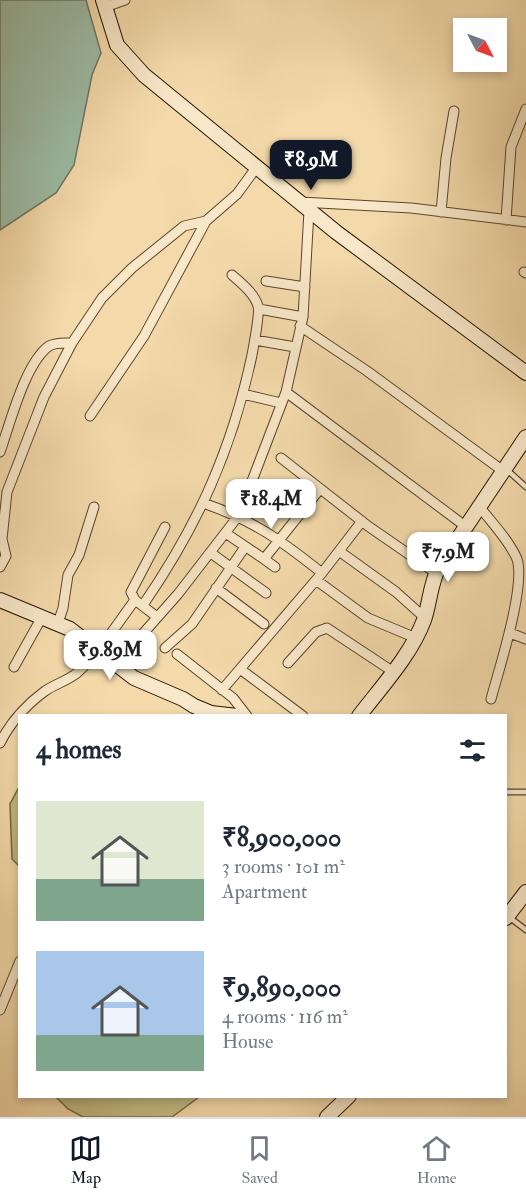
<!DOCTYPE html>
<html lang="en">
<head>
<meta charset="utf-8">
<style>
	body { margin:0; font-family:"IM FELL Double Pica",serif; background:#f2f2f3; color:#1f2937; height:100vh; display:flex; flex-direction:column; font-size:22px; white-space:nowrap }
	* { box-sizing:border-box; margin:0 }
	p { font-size:20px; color:#747a83 }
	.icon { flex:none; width:33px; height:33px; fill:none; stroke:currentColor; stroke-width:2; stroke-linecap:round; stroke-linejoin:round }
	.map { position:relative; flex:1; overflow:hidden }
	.details { position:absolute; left:18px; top:714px; width:489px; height:384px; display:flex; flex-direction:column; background:#fff; border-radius:0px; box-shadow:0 3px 9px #0003 }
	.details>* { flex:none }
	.needle { width:39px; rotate:131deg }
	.buttons { position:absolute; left:453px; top:18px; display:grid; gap:12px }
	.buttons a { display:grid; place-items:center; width:54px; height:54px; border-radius:0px; background:#fff; box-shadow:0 3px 9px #0003; font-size:30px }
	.price { position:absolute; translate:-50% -51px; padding:0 14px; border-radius:12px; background:#fff; color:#222; font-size:20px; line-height:39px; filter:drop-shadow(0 2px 3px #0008) }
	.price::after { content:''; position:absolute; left:50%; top:36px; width:18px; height:14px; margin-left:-9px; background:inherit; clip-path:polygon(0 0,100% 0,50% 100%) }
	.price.current { background:#111827; color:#fff }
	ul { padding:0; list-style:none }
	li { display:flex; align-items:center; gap:18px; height:150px; padding:0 18px }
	li span { display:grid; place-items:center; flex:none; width:168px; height:120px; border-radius:0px; color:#555 }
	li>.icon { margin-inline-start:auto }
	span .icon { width:72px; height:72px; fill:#fffc; stroke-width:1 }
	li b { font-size:26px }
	h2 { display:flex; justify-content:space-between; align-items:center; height:72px; padding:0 18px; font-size:26px }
	.dock { display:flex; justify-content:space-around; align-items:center; height:84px; border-top:2px solid #e0e1e3; background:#fff; font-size:16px; color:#747a83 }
	.dock a { display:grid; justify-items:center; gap:3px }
	.dock .current { color:#111827 }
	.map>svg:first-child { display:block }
	.green { fill:#c4bd83; stroke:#746942; stroke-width:1.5 }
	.water { fill:#9cbba5; stroke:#6c7963; stroke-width:1.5 }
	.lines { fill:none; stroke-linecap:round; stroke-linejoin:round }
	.lane-casing { stroke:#58462c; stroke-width:7 }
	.street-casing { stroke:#58462c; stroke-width:11 }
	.secondary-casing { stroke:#241501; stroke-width:16 }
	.lane { stroke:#f8e7c8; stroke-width:4.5 }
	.street { stroke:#f8e7c8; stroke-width:9 }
	.secondary { stroke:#f8e7c8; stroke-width:14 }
	.wall { fill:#c68668; stroke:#241501; stroke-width:1.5 }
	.shaded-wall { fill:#a16d55; stroke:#241501; stroke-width:1.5 }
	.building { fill:#e69c79; stroke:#241501; stroke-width:1.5 }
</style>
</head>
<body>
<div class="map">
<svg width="526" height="1117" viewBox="0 0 526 1117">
	<rect width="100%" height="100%" fill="#f4daab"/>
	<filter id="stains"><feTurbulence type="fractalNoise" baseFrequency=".00333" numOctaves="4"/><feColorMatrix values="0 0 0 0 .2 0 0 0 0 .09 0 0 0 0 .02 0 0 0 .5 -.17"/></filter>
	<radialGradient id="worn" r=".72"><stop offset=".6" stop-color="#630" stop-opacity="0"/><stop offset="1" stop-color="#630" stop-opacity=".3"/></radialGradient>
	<path class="green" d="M19 787V866L12 859 10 804Z
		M56 1097H199L172 1117H83L68 1109Z"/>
	<path class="water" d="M0 0H86L101 53 92 75 74 165 56 193 0 230Z"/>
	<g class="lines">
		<defs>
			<path id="lane" d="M506 469 526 487
				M506 792H526
				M509 917 526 930"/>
			<path id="street" d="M105 7 125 0
				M301 202 411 208 526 222
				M441 212 446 158 454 111
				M506 220 511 147 526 109
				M524 272 526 273
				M266 281 305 287
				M259 309 303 317
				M300 326 367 371 503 471
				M255 340 295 347
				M286 392 303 317 309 211
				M243 394 281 403
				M90 416 144 336 206 221 237 194 256 168
				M0 452C10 424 25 363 49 346 56 342 65 343 72 343
				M281 458 368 526 436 573
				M203 503C253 520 282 541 322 573
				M479 506C491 522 509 540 517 559 526 586 499 669 491 699
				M227 534 264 559
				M339 551 396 592 425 618
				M211 553 266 593
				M0 567 6 556 2 539 7 492 44 397 72 343 102 298 132 268 184 226 206 221
				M275 567 264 559 320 489
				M316 580 368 618 416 638
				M216 588 264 624
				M143 605C198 525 232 450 252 355 254 344 260 313 258 306 254 293 242 284 232 275
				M157 617 135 600 131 592 165 527
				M58 623 63 608 68 575 79 555 94 507
				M510 633 526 639
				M165 648 192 624 245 547
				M177 654 233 698 247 716
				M288 663 316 632 327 628 392 671
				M14 667 42 617
				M118 668 140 637 178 594 239 515 286 392 465 526
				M240 669 303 716
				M222 690 322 573 362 521
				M0 743C10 723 26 705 45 691 55 684 67 681 77 673 99 653 117 624 135 600
				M0 1010 20 961"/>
			<path id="secondary" d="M103 0 117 45 144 75 336 232 526 373
				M0 600 70 629 134 678 183 699 194 706 211 713 237 716
				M359 716C382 686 411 655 424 620 430 603 430 584 439 567L526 437
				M506 918 526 892
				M327 1117 349 1096"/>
		</defs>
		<use href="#lane" class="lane-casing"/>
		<use href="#street" class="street-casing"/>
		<use href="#secondary" class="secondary-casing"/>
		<use href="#lane" class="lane"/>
		<use href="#street" class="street"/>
		<use href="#secondary" class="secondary"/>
	</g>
	<path class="wall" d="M312 155 309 178 292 176V168Z"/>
	<path class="shaded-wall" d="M312 147V155L309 178V171Z"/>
	<path class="building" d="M296 145 312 147 309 171 292 168Z"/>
	<rect width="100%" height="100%" filter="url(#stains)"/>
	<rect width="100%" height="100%" fill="url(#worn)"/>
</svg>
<div class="buttons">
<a><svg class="needle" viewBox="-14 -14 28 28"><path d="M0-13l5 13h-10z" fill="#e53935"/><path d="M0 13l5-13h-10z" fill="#747a83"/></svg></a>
</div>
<b class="price current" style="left:311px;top:191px">₹8.9M</b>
<b class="price" style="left:271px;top:530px">₹18.4M</b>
<b class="price" style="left:448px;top:583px">₹7.9M</b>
<b class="price" style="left:110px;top:681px">₹9.89M</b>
<section class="details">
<h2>4 homes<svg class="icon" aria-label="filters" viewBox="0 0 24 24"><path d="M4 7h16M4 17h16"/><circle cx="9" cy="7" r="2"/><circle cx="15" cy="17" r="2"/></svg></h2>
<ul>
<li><span style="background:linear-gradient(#dfe7d0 65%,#7fa58c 0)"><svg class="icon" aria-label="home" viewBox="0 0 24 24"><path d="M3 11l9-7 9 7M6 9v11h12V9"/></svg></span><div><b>₹8,900,000</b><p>3 rooms · 101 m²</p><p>Apartment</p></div></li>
<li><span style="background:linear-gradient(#a9c7e8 70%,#7fa58c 0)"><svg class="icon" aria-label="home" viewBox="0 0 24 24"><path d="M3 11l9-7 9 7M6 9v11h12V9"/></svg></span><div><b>₹9,890,000</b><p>4 rooms · 116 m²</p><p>House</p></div></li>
</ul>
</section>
</div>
<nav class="dock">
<a class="current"><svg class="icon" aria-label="map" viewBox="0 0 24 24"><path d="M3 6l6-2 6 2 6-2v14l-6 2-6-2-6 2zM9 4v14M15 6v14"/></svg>Map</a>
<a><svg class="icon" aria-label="saved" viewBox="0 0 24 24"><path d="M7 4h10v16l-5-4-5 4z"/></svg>Saved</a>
<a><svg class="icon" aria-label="home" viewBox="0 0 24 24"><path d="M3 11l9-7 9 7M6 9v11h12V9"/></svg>Home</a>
</nav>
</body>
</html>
